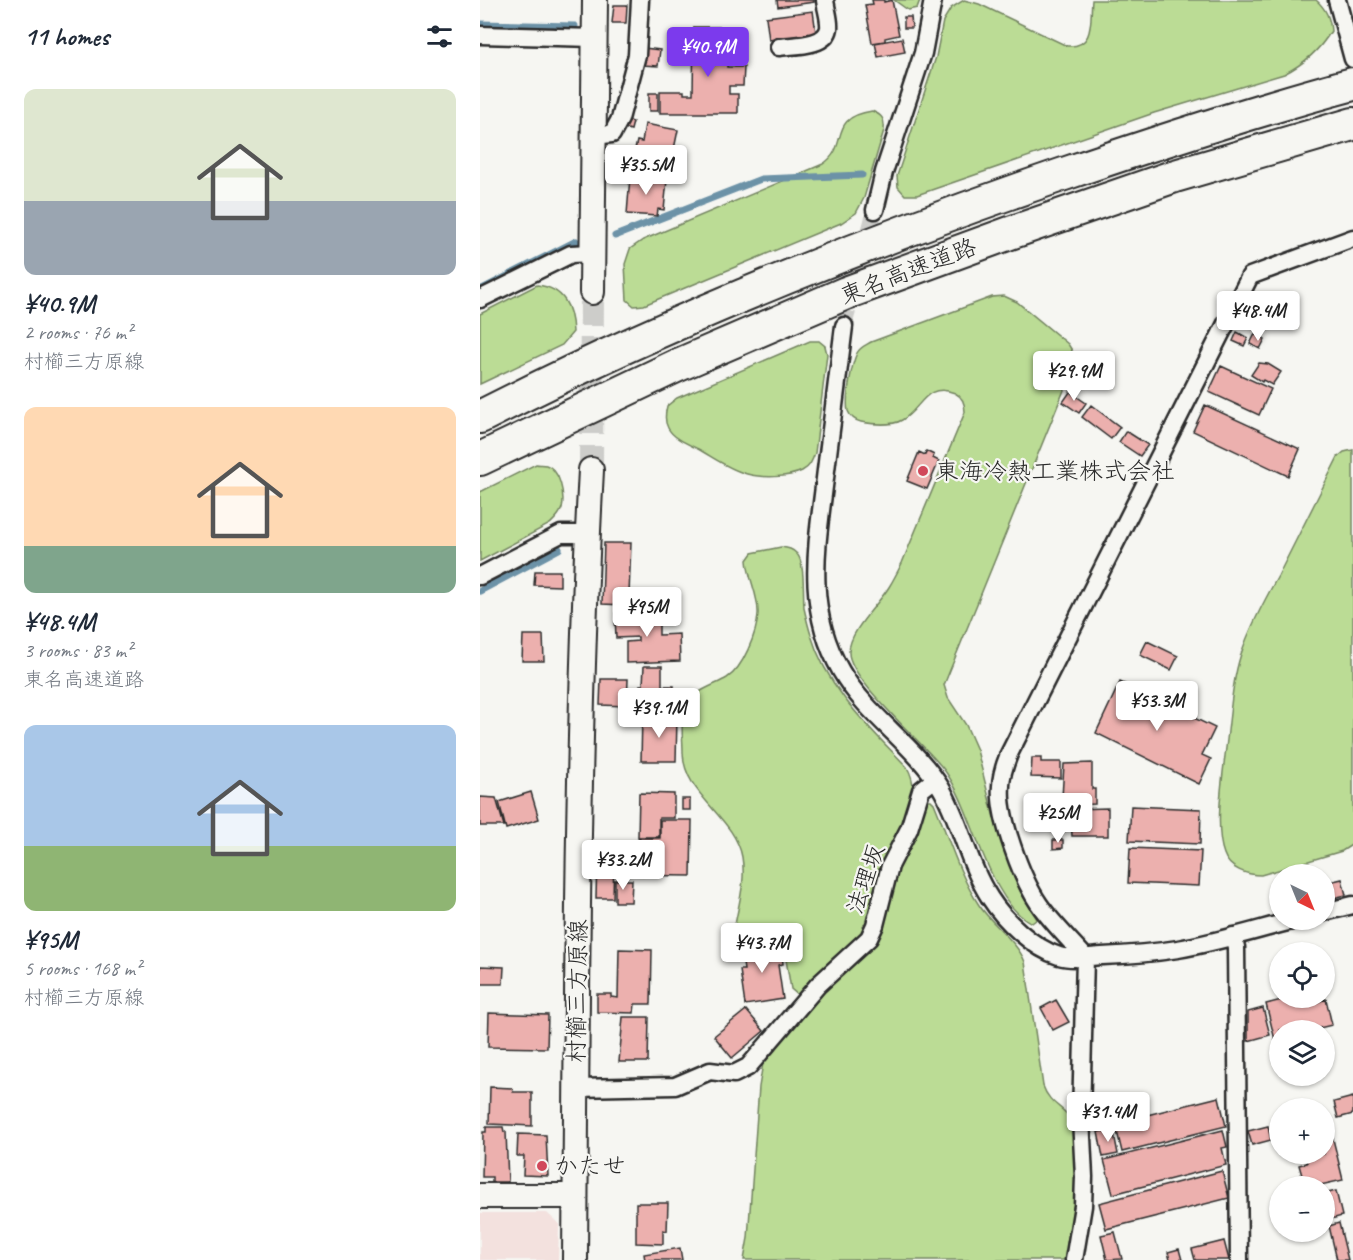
<!DOCTYPE html>
<html lang="en">
<head>
<meta charset="utf-8">
<style>
	body { margin:0; font-family:Caveat,"Klee One",sans-serif; background:#f2f2f3; color:#1f2937; height:100vh; display:flex; flex-direction:column; font-size:22px; white-space:nowrap }
	* { box-sizing:border-box; margin:0 }
	p { font-size:20px; color:#747a83 }
	.icon { flex:none; width:33px; height:33px; fill:none; stroke:currentColor; stroke-width:2; stroke-linecap:round; stroke-linejoin:round }
	.map { position:relative; flex:1; overflow:hidden }
	.side { display:flex; flex-direction:column; background:#fff; width:480px }
	.side>* { flex:none }
	.needle { width:39px; rotate:137deg }
	.buttons { position:absolute; left:789px; top:864px; display:grid; gap:12px }
	.buttons a { display:grid; place-items:center; width:66px; height:66px; border-radius:50%; background:#fff; box-shadow:0 2px 4px #0004; font-size:30px }
	.price { position:absolute; translate:-50% -51px; padding:0 14px; border-radius:6px; background:#fff; color:#222; font-size:20px; line-height:39px; filter:drop-shadow(0 2px 3px #0008) }
	.price::after { content:''; position:absolute; left:50%; top:36px; width:18px; height:14px; margin-left:-9px; background:inherit; clip-path:polygon(0 0,100% 0,50% 100%) }
	.price.on { background:#7c3aed; color:#fff }
	ul { padding:0; list-style:none }
	li { display:grid; align-content:center; gap:12px; height:318px; padding:0 24px }
	li span { display:grid; place-items:center; height:186px; border-radius:12px; color:#555 }
	li>.icon { margin-inline-start:auto }
	span .icon { width:108px; height:108px; fill:#fffc; stroke-width:1 }
	li b { font-size:26px }
	h2 { display:flex; justify-content:space-between; align-items:center; height:72px; padding:0 24px; font-size:26px }
	main { display:flex; flex:1; min-height:0 }
	.map>svg:first-child { display:block }
	.built { fill:#f3e1de }
	.green { fill:#bbdc95; stroke:#738460; stroke-width:1.5 }
	.lines { fill:none; stroke-linecap:round; stroke-linejoin:round }
	.stream { stroke:#6c92a7; stroke-width:7 }
	.building { fill:#ecb0ae; stroke:#2b2b2b; stroke-width:1.5 }
	.street-tunnel { stroke:#cdcdca; stroke-width:16; stroke-dasharray:16 8; stroke-linecap:butt }
	.secondary-tunnel { stroke:#cdcdca; stroke-width:24; stroke-dasharray:24 12; stroke-linecap:butt }
	.street-casing { stroke:#2b2b2b; stroke-width:21 }
	.secondary-casing { stroke:#2b2b2b; stroke-width:28 }
	.highway-casing { stroke:#2b2b2b; stroke-width:36 }
	.street { stroke:#f6f6f2; stroke-width:16 }
	.secondary { stroke:#f6f6f2; stroke-width:24 }
	.highway { stroke:#f6f6f2; stroke-width:32 }
	.poi-dot { fill:#d1495b; stroke:#f6f6f2; stroke-width:2 }
	.labels { text-anchor:middle; dominant-baseline:central; stroke-width:4.5; stroke-linejoin:round; paint-order:stroke }
	.street-label { font-size:24px; fill:#2b2b2b; stroke:#f6f6f2 }
	.poi-label { font-size:24px; fill:#2b2b2b; stroke:#f6f6f2; text-anchor:start }
</style>
</head>
<body>
<main>
<section class="side">
<h2>11 homes<svg class="icon" aria-label="filters" viewBox="0 0 24 24"><path d="M4 7h16M4 17h16"/><circle cx="9" cy="7" r="2"/><circle cx="15" cy="17" r="2"/></svg></h2>
<ul>
<li><span style="background:linear-gradient(#dfe7d0 60%,#9aa5b1 0)"><svg class="icon" aria-label="home" viewBox="0 0 24 24"><path d="M3 11l9-7 9 7M6 9v11h12V9"/></svg></span><div><b>¥40.9M</b><p>2 rooms · 76 m²</p><p>村櫛三方原線</p></div></li>
<li><span style="background:linear-gradient(#ffd9b3 75%,#7fa58c 0)"><svg class="icon" aria-label="home" viewBox="0 0 24 24"><path d="M3 11l9-7 9 7M6 9v11h12V9"/></svg></span><div><b>¥48.4M</b><p>3 rooms · 83 m²</p><p>東名高速道路</p></div></li>
<li><span style="background:linear-gradient(#a9c7e8 65%,#8fb573 0)"><svg class="icon" aria-label="home" viewBox="0 0 24 24"><path d="M3 11l9-7 9 7M6 9v11h12V9"/></svg></span><div><b>¥95M</b><p>5 rooms · 168 m²</p><p>村櫛三方原線</p></div></li>
</ul>
</section>
<div class="map">
<svg width="873" height="1260" viewBox="0 0 873 1260">
	<rect width="100%" height="100%" fill="#f6f6f2"/>
	<filter id="ink" filterUnits="userSpaceOnUse"><feTurbulence type="fractalNoise" baseFrequency=".0167" numOctaves="2"/><feDisplacementMap in="SourceGraphic" scale="12" xChannelSelector="R" yChannelSelector="G"/><feConvolveMatrix kernelMatrix="1 2 1 2 8 2 1 2 1" color-interpolation-filters="sRGB"/></filter>
	<g filter="url(#ink)">
		<path class="built" d="M0 1213H67L79 1224 78 1260H0Z"/>
		<path class="green" d="M414 0H440L437 8 428 10Z
			M484 0 499 4 587 46C615 48 610 21 612 0H836C846 9 850 18 851 31 839 51 824 64 804 74L674 113 437 195H425L418 187 417 176 456 57 463 21 471 8Z
			M392 111C402 115 405 119 404 130L384 198 376 213 361 223 164 305 154 306 147 300 145 264 150 249 163 240 343 164C371 145 346 118 392 111Z
			M57 285C84 288 92 307 93 332L82 345 0 384V314Z
			M524 296 537 302 588 344C594 352 595 358 593 368L464 685 468 698 486 725 497 750 515 822 533 875 541 893 557 919 552 923C508 903 494 810 465 771 447 746 368 679 369 652 369 631 398 605 409 587 414 579 418 571 422 563L485 412C485 404 483 397 475 393 445 381 441 410 422 420 412 426 392 424 381 422 376 421 370 417 368 411 365 399 372 363 377 353 380 347 386 345 391 342L512 297Z
			M330 341H339L345 346 347 354 335 453C332 461 330 467 322 471 308 478 282 478 267 474 250 470 234 458 218 449 208 444 193 438 188 428 184 421 185 414 187 406L197 398Z
			M873 450V844L862 851 781 875C767 875 749 869 744 854 733 826 745 762 748 731 751 706 753 679 761 654 770 627 784 601 798 576 818 536 838 497 858 457L864 452Z
			M56 464C59 465 62 464 66 465 80 469 85 495 82 508 80 515 75 519 70 524L0 561V492Z
			M301 547C308 548 313 549 317 554 325 562 323 595 324 608 326 617 328 626 331 635 347 689 389 727 427 767 432 776 434 783 433 794L387 929 322 993 318 995 311 989 303 942C292 932 274 941 260 939L255 933V925C259 903 266 880 262 857 255 817 202 794 203 751 203 738 199 713 208 702 217 690 235 685 247 678 263 668 277 633 278 614 279 596 268 578 267 560L272 553Z
			M447 800H451L454 803C468 836 479 875 499 905 512 925 537 941 545 962L563 1086C570 1107 588 1107 594 1126 596 1175 596 1212 586 1260H264L268 1238 279 1087 283 1063 296 1044 343 990 388 948 444 803Z"/>
		<g class="lines">
			<path class="stream" d="M0 24 95 26
				M135 236 281 179 382 175
				M0 290 96 241
				M0 591 79 549"/>
		</g>
		<path class="building" d="M297 0H334V2L298 7Z
			M392 0H404V2L412 0 419 35 405 38V41L392 43 385 5 393 4Z
			M134 5H147L146 23H132Z
			M333 11 336 33 289 40 286 17Z
			M424 17H431L432 28H424Z
			M214 27H248L247 67H264L263 86H249V94H258V113H180V91H204V94H213Z
			M422 38 425 52 398 57 395 43Z
			M164 48 180 50 178 66 162 65Z
			M169 93H178V111H169Z
			M147 120 153 122 151 130 144 128Z
			M165 124 198 130 193 154 197 155 193 177 138 167 140 152 154 154 157 141 162 142Z
			M150 177 187 180 184 210 178 209 177 216 147 214Z
			M757 332 768 338 764 346 753 341Z
			M775 334 785 339 780 349 770 344Z
			M779 363 788 364 801 372 792 385 783 380 782 382 771 375Z
			M741 366 791 389 779 415 729 392Z
			M590 392 606 403 599 413 583 402Z
			M611 405 640 427 631 439 602 417Z
			M725 405 820 449 808 476 713 431Z
			M646 431 668 445 660 456 639 442Z
			M446 451 454 455 453 458 459 461 447 489 427 481 439 452 445 455Z
			M124 543H151L149 595H145L144 605 122 604Z
			M55 571H80V586L54 585Z
			M179 607V635L199 634 200 661 146 663V642L158 641V637L136 638 135 613 163 612V608Z
			M43 635H63L64 661H42Z
			M667 641 698 656 691 670 660 655Z
			M164 666H182V686H194V710H160V685H163Z
			M121 679H148L147 706 120 705Z
			M640 682 735 728 722 755 731 759 719 784 616 733Z
			M162 717H197L196 761H161Z
			M552 758H561V762H581V778L551 777Z
			M612 763V789H615V804L589 805V798H582L584 764Z
			M51 792 59 819 26 829 19 802Z
			M159 793 194 794V818H179V837H158Z
			M0 797 16 798 24 826H0Z
			M202 799H210V810H202Z
			M651 806 721 809 720 844 649 841Z
			M628 808V836H592L591 818H595V809Z
			M180 820H212L211 876 136 875 137 847H159V838H180Z
			M573 840H583V848L573 849Z
			M650 848 721 851 719 886 648 883Z
			M117 857H134L133 898H116Z
			M862 879 866 895 853 898 849 882Z
			M135 880H152L151 902H135Z
			M301 944 303 964 298 965 303 999 265 1005 260 970H264L261 950Z
			M139 949 172 950 171 1004H155L154 1013 117 1012V994H131V997L138 998Z
			M0 966 24 967 23 984H0Z
			M809 998H812L814 1003 836 998 837 1002 846 999 852 1025 831 1030H800V1039L795 1040 786 1004Z
			M576 1000 589 1022 573 1030 561 1008Z
			M783 1008 790 1035 768 1041V1012Z
			M266 1010 284 1031 252 1058 234 1036Z
			M9 1013 68 1015 67 1048 8 1047Z
			M143 1017H169L168 1062H139Z
			M10 1087 32 1088 33 1092H52V1126L9 1124Z
			M739 1097 746 1126 642 1152 635 1123Z
			M873 1097V1114L858 1118 854 1102Z
			M788 1126 791 1140 772 1145 768 1131Z
			M6 1127H23L24 1132H26L28 1182H12V1177H2L3 1132H6Z
			M633 1129 638 1154 623 1157 618 1132Z
			M743 1130 747 1147 742 1148 746 1165 633 1194 624 1160Z
			M38 1134 66 1135 68 1176 43 1175 44 1156H37Z
			M852 1135 863 1180 836 1186H825L819 1165 827 1163 825 1154H844V1137Z
			M742 1171 749 1198 626 1229 619 1203Z
			M856 1191 862 1216 844 1221V1194Z
			M156 1203H188L187 1231 183 1230V1244L156 1243Z
			M859 1223 868 1260H857L849 1226Z
			M635 1232 642 1259 627 1260 621 1235Z
			M744 1241 749 1260H715L712 1249Z
			M200 1248 202 1260H165L164 1254Z
			M699 1249 702 1260H690L688 1252Z"/>
		<g class="lines">
			<path class="street-tunnel" d="M364 326 395 210"/>
			<path class="secondary-tunnel" d="M111 470 112 292"/>
			<defs>
				<path id="street" d="M857 0 873 59
					M0 35 114 38
					M299 47C313 45 346 47 349 28 350 20 346 9 345 0
					M113 136 132 134 140 119 157 55 160 0
					M395 210 404 172 443 53 453 0
					M0 299 91 254 112 253
					M364 326C358 374 352 422 346 470 338 541 323 605 361 671 387 716 434 744 461 788 481 822 488 864 510 898 524 920 553 948 579 956 592 960 608 957 622 956 647 955 673 953 698 949 738 942 776 930 815 920
					M0 576 81 534H107
					M844 912 873 905
					M753 936 756 947 759 1260
					M96 1088 195 1086 230 1071 254 1074 268 1067 338 985 389 938 395 925 410 866 429 829 441 790 455 779
					M594 1260 603 1206 604 1177 601 1118 605 957C590 940 572 923 559 904 542 879 518 816 521 786 521 775 525 764 529 754L770 276 873 238"/>
				<path id="secondary" d="M112 292 115 0
					M0 1196H95
					M95 1260C97 997 97 733 111 470"/>
				<path id="highway" d="M0 417C187 321 383 243 581 175 678 142 775 110 873 84
					M0 459 196 366 366 293 530 233 695 176 873 124"/>
			</defs>
			<use href="#street" class="street-casing"/>
			<use href="#secondary" class="secondary-casing"/>
			<use href="#highway" class="highway-casing"/>
			<use href="#street" class="street"/>
			<use href="#secondary" class="secondary"/>
			<use href="#highway" class="highway"/>
		</g>
	</g>
	<g class="poi-dot">
		<circle cx="443" cy="471" r="6"/>
		<circle cx="62" cy="1166" r="6"/>
	</g>
	<g class="labels">
		<g class="street-label">
			<text transform="translate(428 271) rotate(-21)">東名高速道路</text>
			<text transform="translate(385 879) rotate(-71)">法理坂</text>
			<text transform="translate(97 991) rotate(-89)">村櫛三方原線</text>
		</g>
		<g class="poi-label">
			<text x="455" y="471">東海冷熱工業株式会社</text>
			<text x="74" y="1166">かたせ</text>
		</g>
	</g>
</svg>
<div class="buttons">
<a><svg class="needle" viewBox="-14 -14 28 28"><path d="M0-13l5 13h-10z" fill="#e53935"/><path d="M0 13l5-13h-10z" fill="#747a83"/></svg></a>
<a><svg class="icon" aria-label="locate" viewBox="0 0 24 24"><circle cx="12" cy="12" r="6"/><path d="M12 2v4M12 18v4M2 12h4M18 12h4"/></svg></a>
<a><svg class="icon" aria-label="layers" viewBox="0 0 24 24"><path d="M12 4l9 5-9 5-9-5zM3 14l9 5 9-5"/></svg></a>
<a>+</a>
<a>−</a>
</div>
<b class="price on" style="left:228px;top:78px">¥40.9M</b>
<b class="price" style="left:166px;top:196px">¥35.5M</b>
<b class="price" style="left:778px;top:342px">¥48.4M</b>
<b class="price" style="left:594px;top:402px">¥29.9M</b>
<b class="price" style="left:167px;top:638px">¥95M</b>
<b class="price" style="left:677px;top:732px">¥53.3M</b>
<b class="price" style="left:179px;top:739px">¥39.1M</b>
<b class="price" style="left:578px;top:844px">¥25M</b>
<b class="price" style="left:143px;top:891px">¥33.2M</b>
<b class="price" style="left:282px;top:974px">¥43.7M</b>
<b class="price" style="left:628px;top:1143px">¥31.4M</b>
</div>
</main>
</body>
</html>
